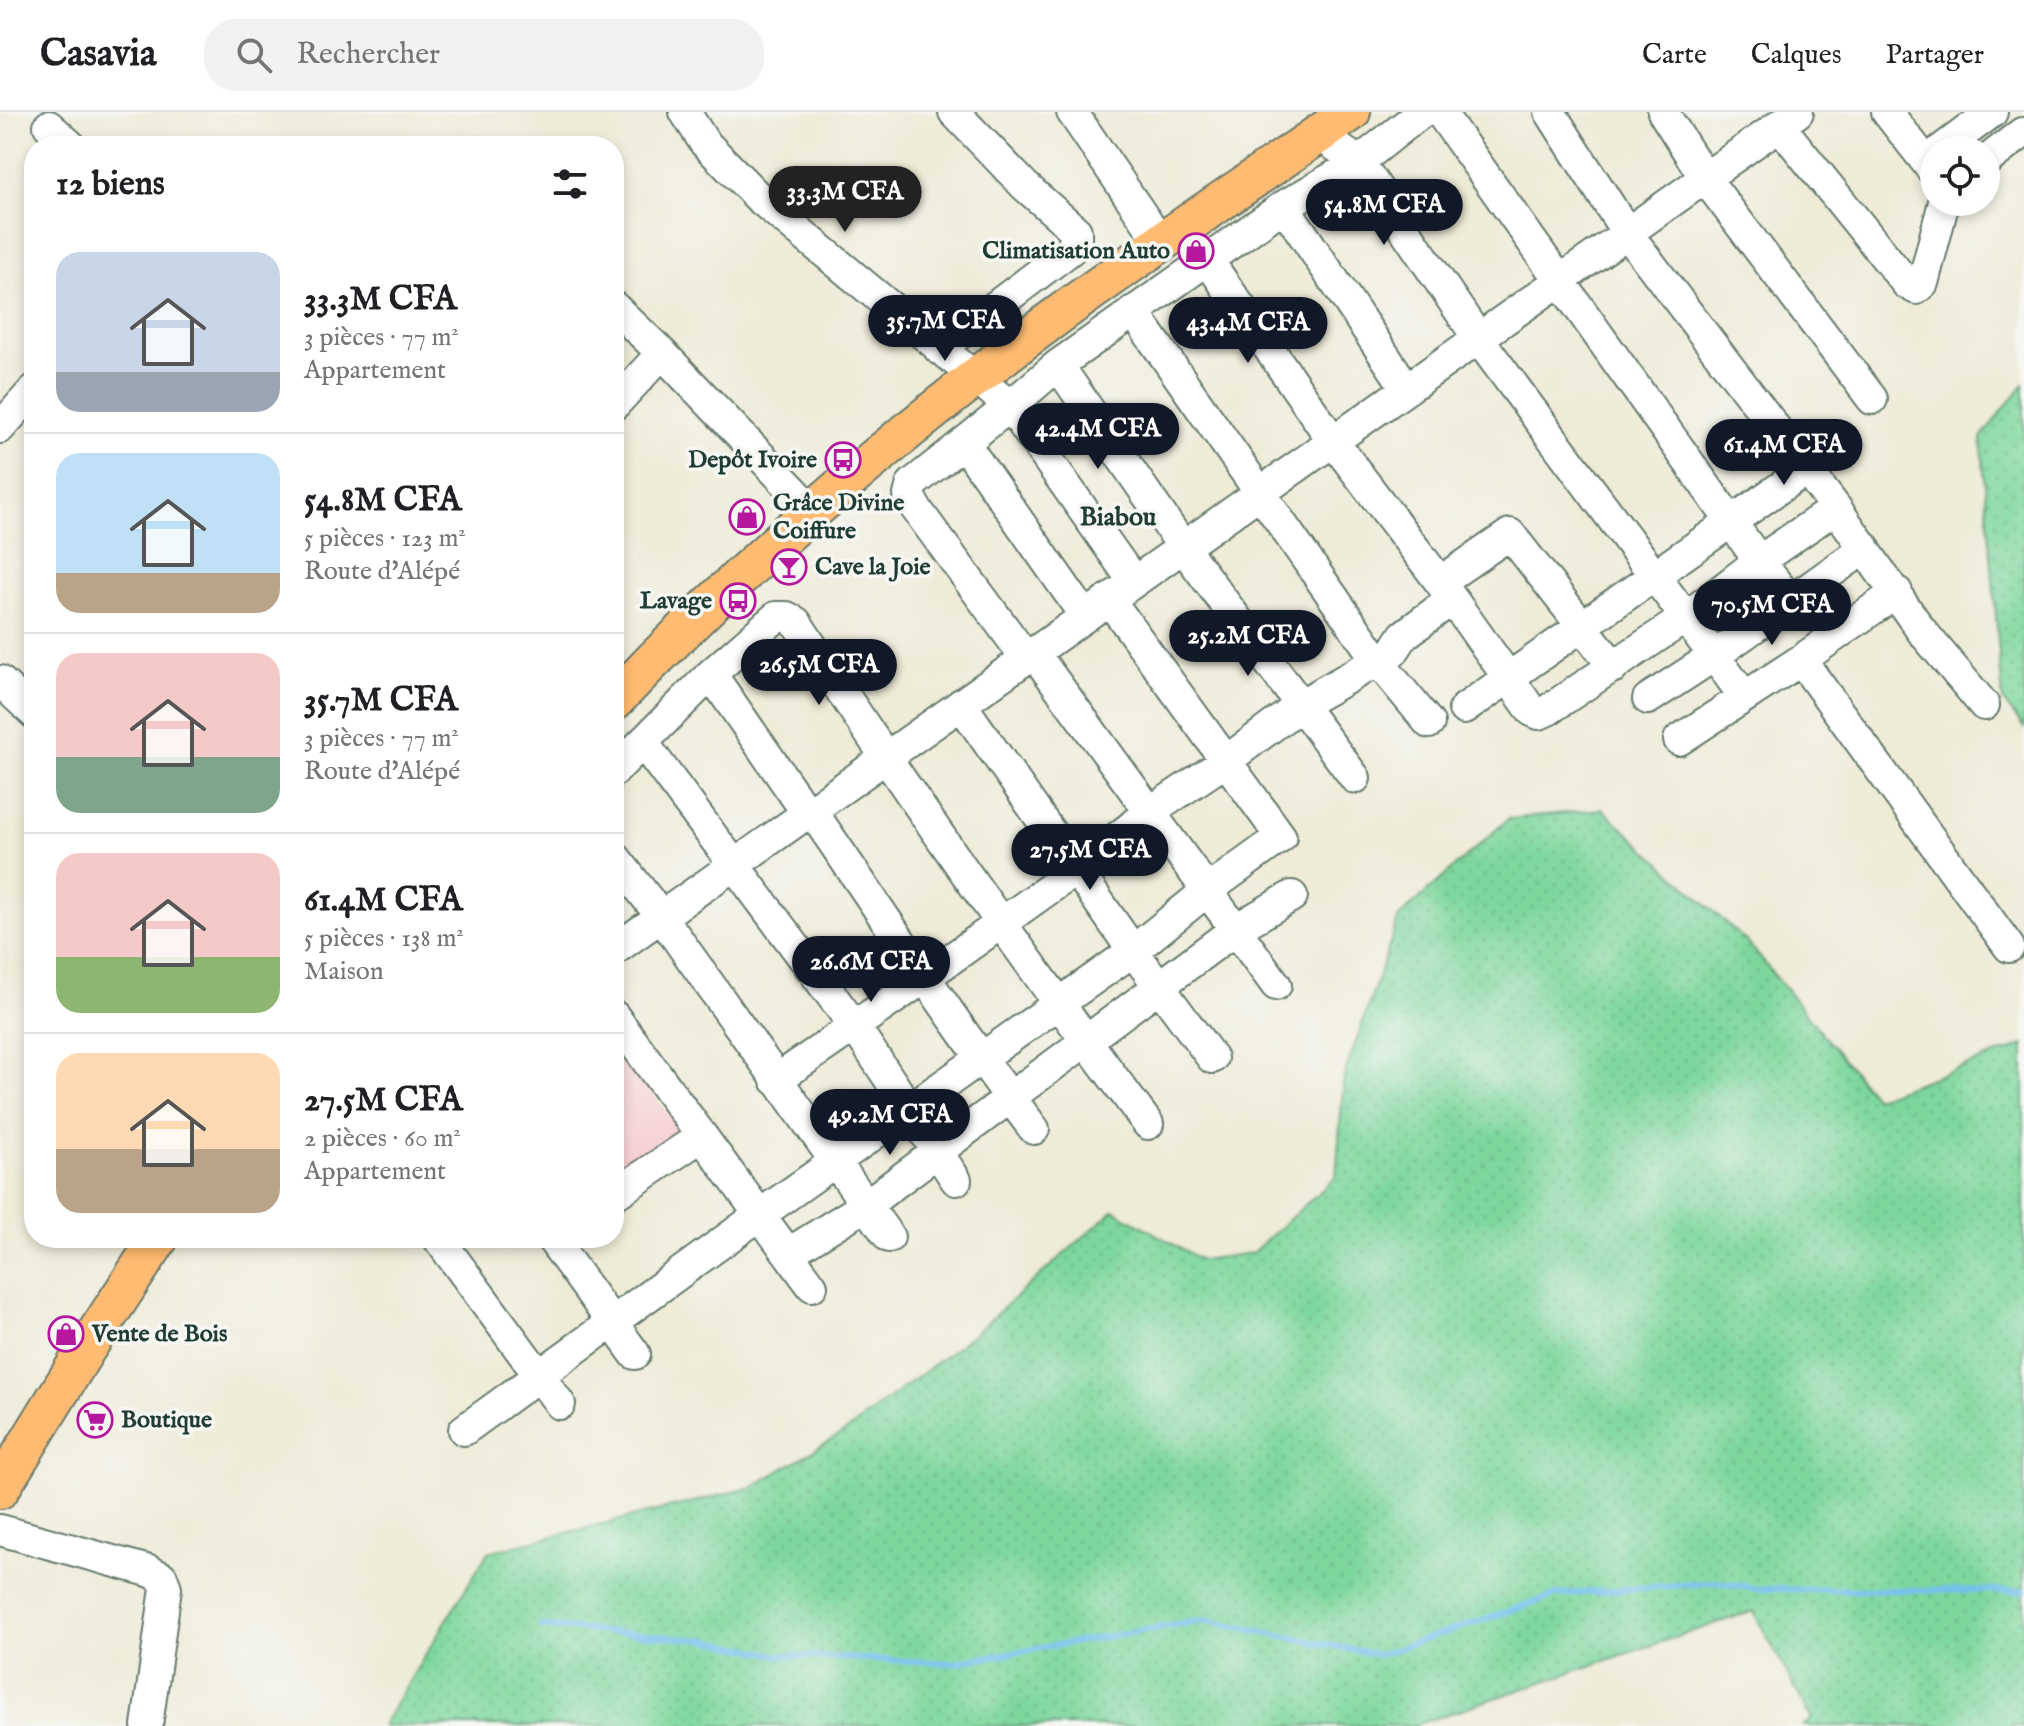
<!DOCTYPE html>
<html lang="fr">
<head>
<meta charset="utf-8">
<style>
	body { margin:0; font-family:"IM FELL English",serif; background:#f2f2f2; color:#202124; height:100vh; display:flex; flex-direction:column; font-size:30px; white-space:nowrap }
	* { box-sizing:border-box; margin:0 }
	p { font-size:26px; color:#757577 }
	.icon { flex:none; width:44px; height:44px; fill:none; stroke:currentColor; stroke-width:2; stroke-linecap:round; stroke-linejoin:round }
	.map { position:relative; flex:1; overflow:hidden }
	.drawer { position:absolute; left:24px; top:24px; width:600px; height:1112px; display:flex; flex-direction:column; background:#fff; border-radius:32px; box-shadow:0 4px 12px #0003 }
	.drawer>* { flex:none }
	.buttons { position:absolute; left:1920px; top:24px; display:grid; gap:16px }
	.buttons a { display:grid; place-items:center; width:80px; height:80px; border-radius:50%; background:#fff; box-shadow:0 4px 12px #0003; font-size:40px }
	.price { position:absolute; translate:-50% -68px; padding:0 18px; border-radius:28px; background:#111827; color:#fff; font-size:26px; line-height:52px; filter:drop-shadow(0 2px 4px #0008) }
	.price::after { content:''; position:absolute; left:50%; top:48px; width:24px; height:18px; margin-left:-12px; background:inherit; clip-path:polygon(0 0,100% 0,50% 100%) }
	.price.current { background:#222; color:#fff }
	ul { padding:0; list-style:none }
	li { display:flex; align-items:center; gap:24px; height:200px; padding:0 32px }
	li+li { border-top:2px solid #e0e0e0 }
	li span { display:grid; place-items:center; flex:none; width:224px; height:160px; border-radius:24px; color:#555 }
	li>.icon { margin-inline-start:auto }
	span .icon { width:96px; height:96px; fill:#fffc; stroke-width:1 }
	li b { font-size:34px }
	h2 { display:flex; justify-content:space-between; align-items:center; height:96px; padding:0 32px; font-size:34px }
	header { display:flex; align-items:center; gap:48px; box-sizing:border-box; height:112px; padding:0 40px; background:#fff; border-bottom:2px solid #e0e0e0 }
	header strong { font-size:38px }
	nav { display:flex; gap:44px; margin-inline-start:auto; font-size:28px }
	.search { width:560px; height:72px; background:#f2f2f2; display:flex; align-items:center; gap:20px; box-sizing:border-box; padding:0 28px; border-radius:32px; color:#757577; font-size:30px }
	.map>svg:first-child { display:block }
	.built { fill:#f7cfd1 }
	.grass { fill:url(#grass-dots); stroke:#4e8a68; stroke-width:2 }
	.lines { fill:none; stroke-linecap:round; stroke-linejoin:round }
	.stream { stroke:#74c1ef; stroke-width:6 }
	.minor-casing { stroke:#677a6d; stroke-width:34 }
	.major-casing { stroke:#677a6d; stroke-width:42 }
	.minor { stroke:#fff; stroke-width:30 }
	.major { stroke:#ffbb71; stroke-width:38 }
	.labels { text-anchor:middle; dominant-baseline:central; stroke-width:7; stroke-linejoin:round; paint-order:stroke }
	.poi-label { font-size:24px; font-weight:bold; fill:#1f3d34; stroke:#f6f6f2; text-anchor:start }
	.neighbourhood-label { font-size:26px; font-weight:bold; fill:#1f3d34; stroke:#f6f6f2 }
</style>
</head>
<body>
<header>
<strong>Casavia</strong>
<div class="search"><svg class="icon" aria-label="search" viewBox="0 0 24 24"><circle cx="10" cy="10" r="6"/><path d="M15 15l6 6"/></svg>Rechercher</div>
<nav><a>Carte</a><a>Calques</a><a>Partager</a></nav>
</header>
<div class="map">
<svg width="2024" height="1614" viewBox="0 0 2024 1614">
	<defs>
		<pattern id="grass-dots" width="8" height="8" patternUnits="userSpaceOnUse" patternTransform="scale(2)"><rect width="8" height="8" fill="#7dd79d"/><path d="M2 2h.1M6 6h.1" fill="none" stroke="#6cb988" stroke-width="1.8" stroke-linecap="round"/></pattern>
	</defs>
	<rect width="100%" height="100%" fill="#f6f6f2"/>
	<filter id="ink" filterUnits="userSpaceOnUse"><feTurbulence type="fractalNoise" baseFrequency=".0125" numOctaves="2"/><feDisplacementMap in="SourceGraphic" scale="16" xChannelSelector="R" yChannelSelector="G"/><feConvolveMatrix kernelMatrix="1 2 1 2 8 2 1 2 1" color-interpolation-filters="sRGB"/></filter>
	<filter id="wash" filterUnits="userSpaceOnUse"><feTurbulence type="fractalNoise" baseFrequency=".006" numOctaves="4" result="noise"/><feDisplacementMap in="SourceGraphic" scale="32" xChannelSelector="R" yChannelSelector="G"/><feGaussianBlur stdDeviation="1.8" result="paint"/><feColorMatrix in="noise" values="0 0 0 0 0 0 0 0 0 0 0 0 0 0 0 0 0 1.4 0 .05"/><feComposite in="paint" operator="in"/></filter>
	<g filter="url(#wash)">
		<rect width="100%" height="100%" fill="#eeebd7"/>
		<path class="built" d="M614 926 689 1031 614 1084Z"/>
		<path class="grass" d="M2024 272V616L2003 589 1981 325Z
			M1602 697 1748 831 1875 986 2024 933V1614H1803L1812 1607 1753 1499 1412 1614H382L488 1440 750 1376 848 1318 976 1220 1114 1098 1201 1148 1252 1141 1336 1065 1344 964 1399 805 1508 707Z"/>
		<g class="lines">
			<path class="stream" d="M540 1514 706 1528 777 1543 953 1551 1204 1508 1379 1543 1557 1483 1717 1470 1757 1477 2024 1479"/>
		</g>
	</g>
	<g filter="url(#ink)">
		<g class="lines">
			<defs>
				<path id="minor" d="M685 0 704 30 759 86 1010 294 1134 470
					M1072 0 1161 131
					M1440 0 1759 449 1790 488
					M1550 0 1627 121 1836 396 1921 518 1984 593
					M1663 0 1705 66 1872 287
					M1887 0 1934 60
					M1779 13 1907 172 1916 177 1923 171 1944 90
					M49 14 71 34
					M1321 21 1331 31 1359 50 1478 226 1744 584
					M1941 38 1992 0
					M1986 49 2022 21
					M1284 94 1407 277
					M1207 147 1333 329 1440 470 1532 599 1539 602 1548 598 1685 506 1759 449 1836 396
					M614 195 662 241 814 400
					M1133 199 1377 548 1429 611
					M939 237 1070 138 1076 127V119L1025 74 954 0
					M1058 253 1183 435 1355 666
					M614 293 662 241
					M0 316 34 278
					M964 331 1085 504
					M1440 470 1510 422 1614 555
					M1034 541 1276 873
					M1026 546 915 395 909 383 912 372 1010 294 1058 253 1284 94 1359 50 1422 0
					M1801 548 2009 835
					M711 562 807 701
					M0 569 34 601
					M1648 587 1714 544 1865 436
					M961 592 1133 839 1212 946
					M1464 597 1805 358
					M1679 628 1801 548 1897 480
					M644 632 855 915 956 1068
					M614 659 711 562 776 505H787L796 510C907 681 1025 848 1148 1012
					M811 698C885 805 955 914 1034 1017
					M614 744 661 804 889 1125
					M614 838 1798 0
					M614 904 812 1174
					M776 968 927 864 1077 757 1150 700 1226 649 1302 592 1393 540 1404 523 1451 488
					M614 1083 702 1024
					M438 1126 560 1292
					M551 1126 635 1242
					M789 1141 866 1093 1236 817 1292 784
					M464 1318 761 1102 1133 839 1208 778 1281 725 1109 487
					M0 1418 149 1459 162 1465 166 1476 147 1614"/>
				<path id="major" d="M614 589C748 448 900 319 1057 204 1153 134 1253 68 1351 0
					M0 1377 86 1237 159 1126"/>
			</defs>
			<use href="#minor" class="minor-casing"/>
			<use href="#major" class="major-casing"/>
			<use href="#minor" class="minor"/>
			<use href="#major" class="major"/>
		</g>
	</g>
	<defs>
		<symbol id="shop-ring" viewBox="-11 -11 22 22"><circle r="9.5" fill="#f6f6f2" stroke="#b5179e" stroke-width="1.5"/><path d="M-5-2.5h2.3a2.7 3.5 0 0 1 5.4 0H5L5.5 6h-11ZM-1.5-2.5h3a1.5 2.3 0 0 0-3 0Z" fill="#b5179e"/></symbol>
		<symbol id="bus-ring" viewBox="-11 -11 22 22"><circle r="9.5" fill="#f6f6f2" stroke="#b5179e" stroke-width="1.5"/><path d="M-5-6H5V4H4V6H2V4H-2V6H-4V4H-5ZM-3.5-4V0h7V-4ZM-3.5 1.2v1.5H-2V1.2ZM2 1.2v1.5H3.5V1.2Z" fill="#b5179e"/></symbol>
		<symbol id="bar-ring" viewBox="-11 -11 22 22"><circle r="9.5" fill="#f6f6f2" stroke="#b5179e" stroke-width="1.5"/><path d="M-6-5H6L.8 .8V4.5H3.5V6h-7V4.5H-.8V.8Z" fill="#b5179e"/></symbol>
		<symbol id="supermarket-ring" viewBox="-11 -11 22 22"><circle r="9.5" fill="#f6f6f2" stroke="#b5179e" stroke-width="1.5"/><path d="M-6-5.5h2.5l.6 2H6L4.5 2H-2.5L-4.4-4H-6ZM-1.5 3.2a1.3 1.3 0 1 0 .1 0ZM3 3.2a1.3 1.3 0 1 0 .1 0Z" fill="#b5179e"/></symbol>
	</defs>
	<g fill-rule="evenodd">
		<use href="#shop-ring" x="1176" y="119" width="40" height="40"/>
		<use href="#bus-ring" x="823" y="328" width="40" height="40"/>
		<use href="#shop-ring" x="727" y="385" width="40" height="40"/>
		<use href="#bar-ring" x="769" y="435" width="40" height="40"/>
		<use href="#bus-ring" x="718" y="469" width="40" height="40"/>
		<use href="#shop-ring" x="46" y="1202" width="40" height="40"/>
		<use href="#supermarket-ring" x="75" y="1288" width="40" height="40"/>
	</g>
	<g class="labels">
		<g class="poi-label">
			<text x="1170" y="139" text-anchor="end">Climatisation Auto</text>
			<text x="817" y="348" text-anchor="end">Depôt Ivoire</text>
			<text x="773" y="391">Grâce Divine<tspan x="773" dy="28">Coiffure</tspan></text>
			<text x="815" y="455">Cave la Joie</text>
			<text x="712" y="489" text-anchor="end">Lavage</text>
			<text x="92" y="1222">Vente de Bois</text>
			<text x="121" y="1308">Boutique</text>
		</g>
		<g class="neighbourhood-label">
			<text x="1118" y="405">Biabou</text>
		</g>
	</g>
</svg>
<div class="buttons">
<a><svg class="icon" aria-label="locate" viewBox="0 0 24 24"><circle cx="12" cy="12" r="6"/><path d="M12 2v4M12 18v4M2 12h4M18 12h4"/></svg></a>
</div>
<b class="price current" style="left:845px;top:122px">33.3M CFA</b>
<b class="price" style="left:1384px;top:135px">54.8M CFA</b>
<b class="price" style="left:945px;top:251px">35.7M CFA</b>
<b class="price" style="left:1248px;top:253px">43.4M CFA</b>
<b class="price" style="left:1098px;top:359px">42.4M CFA</b>
<b class="price" style="left:1784px;top:375px">61.4M CFA</b>
<b class="price" style="left:1772px;top:535px">70.5M CFA</b>
<b class="price" style="left:1248px;top:566px">25.2M CFA</b>
<b class="price" style="left:819px;top:595px">26.5M CFA</b>
<b class="price" style="left:1090px;top:780px">27.5M CFA</b>
<b class="price" style="left:871px;top:892px">26.6M CFA</b>
<b class="price" style="left:890px;top:1045px">49.2M CFA</b>
<section class="drawer">
<h2>12 biens<svg class="icon" aria-label="filters" viewBox="0 0 24 24"><path d="M4 7h16M4 17h16"/><circle cx="9" cy="7" r="2"/><circle cx="15" cy="17" r="2"/></svg></h2>
<ul>
<li><span style="background:linear-gradient(#c9d6e8 75%,#9aa5b1 0)"><svg class="icon" aria-label="home" viewBox="0 0 24 24"><path d="M3 11l9-7 9 7M6 9v11h12V9"/></svg></span><div><b>33.3M CFA</b><p>3 pièces · 77 m²</p><p>Appartement</p></div></li>
<li><span style="background:linear-gradient(#bfe0f5 75%,#b9a48a 0)"><svg class="icon" aria-label="home" viewBox="0 0 24 24"><path d="M3 11l9-7 9 7M6 9v11h12V9"/></svg></span><div><b>54.8M CFA</b><p>5 pièces · 123 m²</p><p>Route d'Alépé</p></div></li>
<li><span style="background:linear-gradient(#f6c9c9 65%,#7fa58c 0)"><svg class="icon" aria-label="home" viewBox="0 0 24 24"><path d="M3 11l9-7 9 7M6 9v11h12V9"/></svg></span><div><b>35.7M CFA</b><p>3 pièces · 77 m²</p><p>Route d'Alépé</p></div></li>
<li><span style="background:linear-gradient(#f6c9c9 65%,#8fb573 0)"><svg class="icon" aria-label="home" viewBox="0 0 24 24"><path d="M3 11l9-7 9 7M6 9v11h12V9"/></svg></span><div><b>61.4M CFA</b><p>5 pièces · 138 m²</p><p>Maison</p></div></li>
<li><span style="background:linear-gradient(#ffd9b3 60%,#b9a48a 0)"><svg class="icon" aria-label="home" viewBox="0 0 24 24"><path d="M3 11l9-7 9 7M6 9v11h12V9"/></svg></span><div><b>27.5M CFA</b><p>2 pièces · 60 m²</p><p>Appartement</p></div></li>
</ul>
</section>
</div>
</body>
</html>
